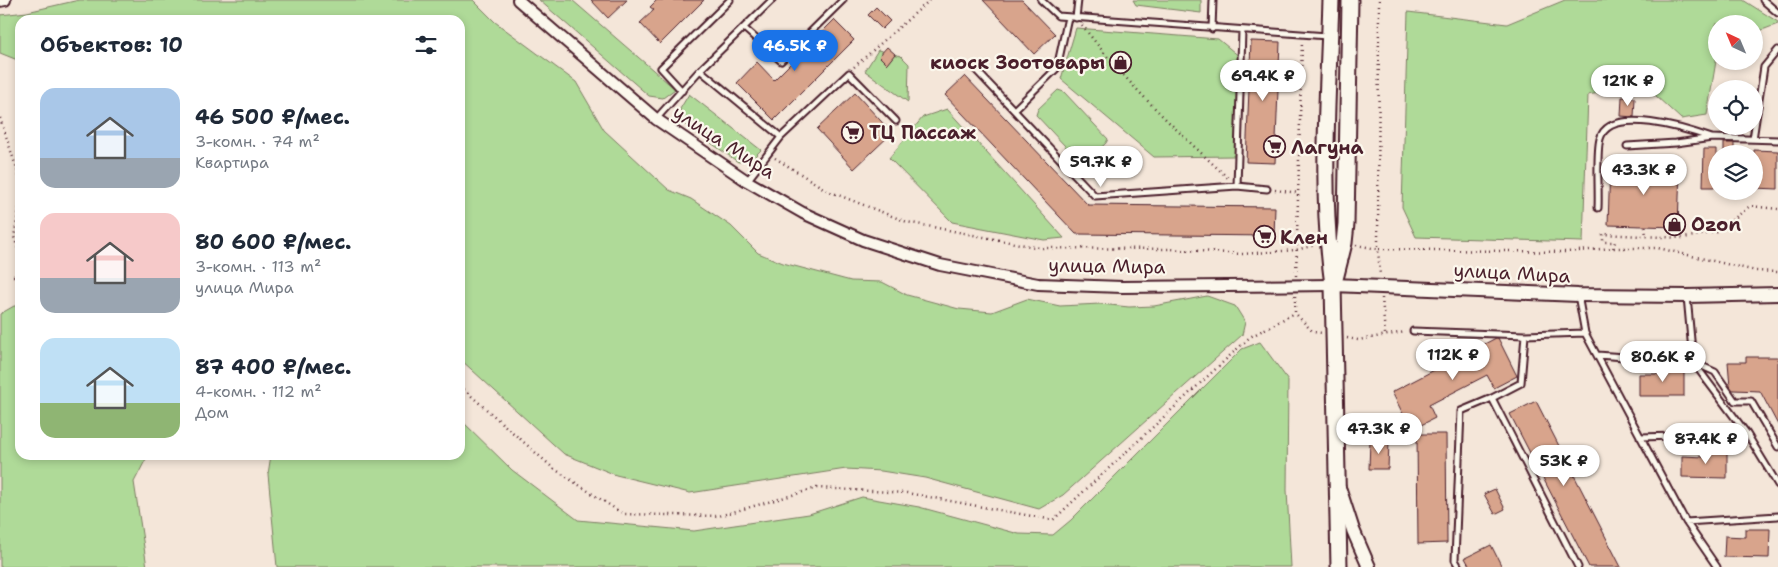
<!DOCTYPE html>
<html lang="ru">
<head>
<meta charset="utf-8">
<style>
	body { margin:0; font-family:"Shantell Sans",sans-serif; background:#f6f6f7; color:#1f2937; height:100vh; display:flex; flex-direction:column; font-size:19px; white-space:nowrap }
	* { box-sizing:border-box; margin:0 }
	p { font-size:16px; color:#747a83 }
	.icon { flex:none; width:28px; height:28px; fill:none; stroke:currentColor; stroke-width:2; stroke-linecap:round; stroke-linejoin:round }
	.map { position:relative; flex:1; overflow:hidden }
	.details { position:absolute; left:15px; top:15px; width:450px; height:445px; display:flex; flex-direction:column; background:#fff; border-radius:15px; box-shadow:0 2px 8px #0003 }
	.details>* { flex:none }
	.needle { width:32px; rotate:316deg }
	.tools { position:absolute; left:1708px; top:15px; display:grid; gap:10px }
	.tools a { display:grid; place-items:center; width:55px; height:55px; border-radius:50%; background:#fff; box-shadow:0 2px 8px #0003; font-size:25px }
	.price { position:absolute; translate:-50% -42px; padding:0 11px; border-radius:18px; background:#fff; color:#222; font-size:16px; line-height:32px; filter:drop-shadow(0 1px 2px #0008) }
	.price::after { content:''; position:absolute; left:50%; top:30px; width:15px; height:11px; margin-left:-8px; background:inherit; clip-path:polygon(0 0,100% 0,50% 100%) }
	.price.on { background:#1a73e8; color:#fff }
	ul { padding:0; list-style:none }
	li { display:flex; align-items:center; gap:15px; height:125px; padding:0 25px }
	li span { display:grid; place-items:center; flex:none; width:140px; height:100px; border-radius:15px; color:#555 }
	li>.icon { margin-inline-start:auto }
	span .icon { width:60px; height:60px; fill:#fffc; stroke-width:1 }
	li b { font-size:21px }
	h2 { display:flex; justify-content:space-between; align-items:center; height:60px; padding:0 25px; font-size:21px }
	.map>svg:first-child { display:block }
	.green { fill:#afda98; stroke:#7c7c62 }
	.building { fill:#d8a48c; stroke:#4a1f2b }
	.lines { fill:none; stroke-linecap:round; stroke-linejoin:round }
	.service-casing { stroke:#4a1f2b; stroke-width:9 }
	.minor-casing { stroke:#4a1f2b; stroke-width:14 }
	.tertiary-casing { stroke:#4a1f2b; stroke-width:16 }
	.secondary-casing { stroke:#4a1f2b; stroke-width:19 }
	.path { stroke:#4a1f2b; stroke-width:2.5; stroke-dasharray:1 4; stroke-linecap:butt }
	.service { stroke:#fbf7ec; stroke-width:5 }
	.minor { stroke:#fbf7ec; stroke-width:10 }
	.tertiary { stroke:#fbf7ec; stroke-width:12 }
	.secondary { stroke:#fbf7ec; stroke-width:15 }
	.labels { text-anchor:middle; dominant-baseline:central; stroke-width:4.5; stroke-linejoin:round; paint-order:stroke }
	.poi-label { font-size:19px; font-weight:bold; fill:#4a1f2b; stroke:#fbf7ec; text-anchor:start }
	.street-label { font-size:19px; fill:#4a1f2b; stroke:#fbf7ec }
</style>
</head>
<body>
<div class="map">
<svg width="1778" height="567" viewBox="0 0 1778 567">
	<rect width="100%" height="100%" fill="#f4e6d9"/>
	<filter id="ink" filterUnits="userSpaceOnUse"><feTurbulence type="fractalNoise" baseFrequency=".02" numOctaves="2"/><feDisplacementMap in="SourceGraphic" scale="10" xChannelSelector="R" yChannelSelector="G"/><feConvolveMatrix kernelMatrix="1 2 1 2 8 2 1 2 1" color-interpolation-filters="sRGB"/></filter>
	<g filter="url(#ink)">
		<path class="green" d="M79 0H473L495 22 576 82 604 130 669 190 691 199 731 226 758 253 783 263 851 281 882 282 907 295 959 309 992 312 1027 299 1060 306 1100 304 1129 307 1154 306 1207 296 1235 306 1245 322 1242 335 1063 495 1039 509 925 478 881 471 846 469 690 493 616 475 564 454 460 359V20H20V61L0 53V15L27 12Z
			M539 0H572L675 89 663 98 649 96Z
			M1133 0H1201V13L1136 5Z
			M1565 0H1743L1778 22V24L1754 33V24H1716V61L1707 115 1681 119 1644 85 1588 95 1583 242 1416 237 1402 207 1408 12 1507 24Z
			M1076 28 1218 39 1240 57 1235 156 1154 157 1061 79Z
			M878 50 901 56 909 64 908 102 865 71Z
			M1058 90 1064 92 1108 139 1106 143 1085 163 1079 161 1036 115 1038 109Z
			M689 94 761 150 750 161 738 162 684 124 680 109Z
			M947 109 1064 238 1044 240 952 222 889 158 923 117Z
			M14 306H20V455H148L134 482 147 567H0V314Z
			M1260 342 1288 380 1287 490 1291 567H277L268 474 271 455H460V419L512 470 578 520 694 531 809 514 862 497 919 507 1019 534 1053 535 1071 520 1242 349Z"/>
		<path class="building" d="M591 0H627L608 18Z
			M657 0H704L660 44 640 23 654 10 650 7Z
			M983 0H1022L1055 34 1034 54Z
			M876 7 890 21 882 29 868 15Z
			M834 20 854 40 774 120 737 83 757 62 774 80Z
			M1251 41 1280 42 1275 163 1246 162Z
			M887 47 895 54 887 64 879 56Z
			M965 76 1088 205 1275 207 1274 236 1076 234 945 95Z
			M855 93 892 133 854 169 817 129Z
			M1622 97 1635 98 1634 117 1621 116Z
			M1725 126H1735V134H1724Z
			M1724 143H1734V154H1724Z
			M1704 149H1716V187H1703Z
			M1754 150 1778 151V189L1754 188Z
			M1610 165 1680 167 1678 227 1608 225Z
			M1496 338H1498L1517 376 1494 388 1487 375 1429 405 1435 418 1411 430 1392 392Z
			M1746 357H1778V425L1760 391 1733 390 1730 386 1728 362H1746Z
			M1660 367 1684 368V396H1639V374H1660Z
			M1536 401 1621 567H1589L1510 414Z
			M1417 434H1446L1447 543 1418 544Z
			M1370 441H1389L1388 469H1369Z
			M1705 449H1727V478L1682 477V456L1704 457Z
			M1495 489 1505 509 1495 514 1484 494Z
			M1745 529H1770L1769 558 1724 557 1725 536 1745 537Z
			M1491 545 1502 567H1470L1465 558Z"/>
		<g class="lines">
			<defs>
				<path id="service" d="M1041 0 1058 16 1327 36
					M1763 0 1778 13
					M1076 18 1078 0
					M744 28 781 61 843 0
					M1212 29 1213 0
					M974 68 1095 196 1237 186 1267 189
					M700 70 781 137
					M682 91 661 68 730 0
					M1014 110 1057 68 1068 17
					M656 119 700 70 772 0
					M1753 139 1764 67 1778 50
					M1627 146 1676 143 1712 138 1778 140
					M747 181 781 137 849 73 896 121
					M1237 186 1242 31
					M1598 208C1599 191 1596 153 1600 139 1609 104 1689 130 1712 138
					M1578 295 1585 333 1686 522 1717 567
					M1687 296 1693 362 1747 434 1778 485
					M1413 331 1525 335
					M1597 355 1693 362 1715 372 1735 401H1751L1778 447
					M1640 437 1747 434
					M1686 522 1778 516
					M1459 567 1455 560 1461 411 1492 398
					M1578 567 1492 398 1521 383 1525 335 1585 333"/>
				<path id="minor" d="M518 0 656 119 747 181 803 213 863 240 940 265 1038 284 1122 287 1333 285
					M0 1 5 0"/>
				<path id="tertiary" d="M1333 285 1578 295 1687 296 1778 294
					M1340 490 1353 530 1369 567"/>
				<path id="secondary" d="M1331 0C1328 95 1320 191 1333 285L1339 567
					M1335 279 1344 243 1346 224 1350 0"/>
			</defs>
			<use href="#service" class="service-casing"/>
			<use href="#minor" class="minor-casing"/>
			<use href="#tertiary" class="tertiary-casing"/>
			<use href="#secondary" class="secondary-casing"/>
			<path class="path" d="M1379 0 1378 249 1566 252 1613 248H1658L1756 271 1778 272
				M1082 25C1125 82 1176 130 1228 178
				M854 67 930 0
				M0 118 20 179
				M775 158 828 191 907 222 1040 248 1171 249 1242 254 1296 250 1316 245
				M1275 190 1299 193
				M20 203 14 237 20 254
				M1645 227 1646 236
				M1356 245 1378 249 1380 275
				M1613 248 1615 242H1603V234L1683 238 1717 232 1750 206 1778 209
				M13 276H20
				M1296 276 1302 41
				M1295 296V313L1313 332 1322 333
				M1382 298 1385 334
				M1347 338 1358 340 1405 332
				M460 386 553 468 623 514 719 516 817 488 907 493 1053 520 1250 337 1295 313"/>
			<use href="#service" class="service"/>
			<use href="#minor" class="minor"/>
			<use href="#tertiary" class="tertiary"/>
			<use href="#secondary" class="secondary"/>
		</g>
	</g>
	<defs>
		<symbol id="shop-ring" viewBox="-11 -11 22 22"><circle r="9.5" fill="#fbf7ec" stroke="#4a1f2b" stroke-width="1.5"/><path d="M-5-2.5h2.3a2.7 3.5 0 0 1 5.4 0H5L5.5 6h-11ZM-1.5-2.5h3a1.5 2.3 0 0 0-3 0Z" fill="#4a1f2b"/></symbol>
		<symbol id="supermarket-ring" viewBox="-11 -11 22 22"><circle r="9.5" fill="#fbf7ec" stroke="#4a1f2b" stroke-width="1.5"/><path d="M-6-5.5h2.5l.6 2H6L4.5 2H-2.5L-4.4-4H-6ZM-1.5 3.2a1.3 1.3 0 1 0 .1 0ZM3 3.2a1.3 1.3 0 1 0 .1 0Z" fill="#4a1f2b"/></symbol>
	</defs>
	<g fill-rule="evenodd">
		<use href="#shop-ring" x="1108" y="50" width="25" height="25"/>
		<use href="#supermarket-ring" x="840" y="120" width="25" height="25"/>
		<use href="#supermarket-ring" x="1262" y="134" width="25" height="25"/>
		<use href="#shop-ring" x="1662" y="212" width="25" height="25"/>
		<use href="#supermarket-ring" x="1252" y="224" width="25" height="25"/>
	</g>
	<g class="labels">
		<g class="poi-label">
			<text x="1105" y="62" text-anchor="end">киоск Зоотовары</text>
			<text x="869" y="132">ТЦ Пассаж</text>
			<text x="1291" y="147">Лагуна</text>
			<text x="1691" y="224">Ozon</text>
			<text x="1280" y="237">Клен</text>
		</g>
		<g class="street-label">
			<text transform="translate(724 142) rotate(33)">улица Мира</text>
			<text transform="translate(1107 266) rotate(1)">улица Мира</text>
			<text transform="translate(1512 273) rotate(3)">улица Мира</text>
		</g>
	</g>
</svg>
<div class="tools">
<a><svg class="needle" viewBox="-14 -14 28 28"><path d="M0-13l5 13h-10z" fill="#e53935"/><path d="M0 13l5-13h-10z" fill="#747a83"/></svg></a>
<a><svg class="icon" aria-label="locate" viewBox="0 0 24 24"><circle cx="12" cy="12" r="6"/><path d="M12 2v4M12 18v4M2 12h4M18 12h4"/></svg></a>
<a><svg class="icon" aria-label="layers" viewBox="0 0 24 24"><path d="M12 4l9 5-9 5-9-5zM3 14l9 5 9-5"/></svg></a>
</div>
<b class="price on" style="left:795px;top:72px">46.5K ₽</b>
<b class="price" style="left:1263px;top:102px">69.4K ₽</b>
<b class="price" style="left:1628px;top:107px">121K ₽</b>
<b class="price" style="left:1101px;top:188px">59.7K ₽</b>
<b class="price" style="left:1644px;top:196px">43.3K ₽</b>
<b class="price" style="left:1453px;top:381px">112K ₽</b>
<b class="price" style="left:1663px;top:383px">80.6K ₽</b>
<b class="price" style="left:1379px;top:455px">47.3K ₽</b>
<b class="price" style="left:1706px;top:465px">87.4K ₽</b>
<b class="price" style="left:1564px;top:487px">53K ₽</b>
<section class="details">
<h2>Объектов: 10<svg class="icon" aria-label="filters" viewBox="0 0 24 24"><path d="M4 7h16M4 17h16"/><circle cx="9" cy="7" r="2"/><circle cx="15" cy="17" r="2"/></svg></h2>
<ul>
<li><span style="background:linear-gradient(#a9c7e8 70%,#9aa5b1 0)"><svg class="icon" aria-label="home" viewBox="0 0 24 24"><path d="M3 11l9-7 9 7M6 9v11h12V9"/></svg></span><div><b>46 500 ₽/мес.</b><p>3-комн. · 74 m²</p><p>Квартира</p></div></li>
<li><span style="background:linear-gradient(#f6c9c9 65%,#9aa5b1 0)"><svg class="icon" aria-label="home" viewBox="0 0 24 24"><path d="M3 11l9-7 9 7M6 9v11h12V9"/></svg></span><div><b>80 600 ₽/мес.</b><p>3-комн. · 113 m²</p><p>улица Мира</p></div></li>
<li><span style="background:linear-gradient(#bfe0f5 65%,#8fb573 0)"><svg class="icon" aria-label="home" viewBox="0 0 24 24"><path d="M3 11l9-7 9 7M6 9v11h12V9"/></svg></span><div><b>87 400 ₽/мес.</b><p>4-комн. · 112 m²</p><p>Дом</p></div></li>
</ul>
</section>
</div>
</body>
</html>
